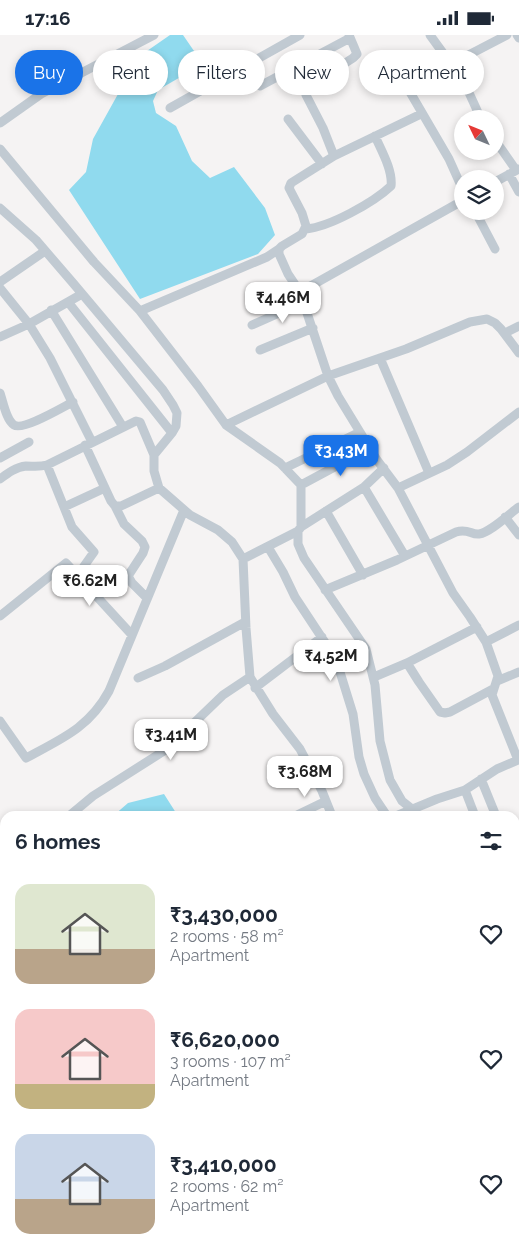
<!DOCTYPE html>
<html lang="en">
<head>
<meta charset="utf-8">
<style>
	body { margin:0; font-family:Raleway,sans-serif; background:#f2f2f3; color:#1f2937; height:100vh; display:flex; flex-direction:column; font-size:19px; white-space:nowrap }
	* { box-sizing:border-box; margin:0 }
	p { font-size:16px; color:#747a83 }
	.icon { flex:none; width:28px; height:28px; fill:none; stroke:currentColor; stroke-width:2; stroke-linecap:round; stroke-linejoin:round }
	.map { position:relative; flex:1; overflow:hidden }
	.side { position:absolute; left:0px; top:776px; width:520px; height:446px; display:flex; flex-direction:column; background:#fff; border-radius:15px 15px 0 0; box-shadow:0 2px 8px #0003 }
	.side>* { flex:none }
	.guide { position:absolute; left:15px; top:15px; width:490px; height:45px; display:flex; gap:10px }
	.needle { width:32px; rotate:313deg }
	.controls { position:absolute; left:454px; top:75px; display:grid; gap:10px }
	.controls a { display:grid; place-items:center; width:50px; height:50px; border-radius:50%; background:#fff; box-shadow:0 2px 8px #0003; font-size:25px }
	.price { position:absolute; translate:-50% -42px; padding:0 11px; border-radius:10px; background:#fff; color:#222; font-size:16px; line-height:32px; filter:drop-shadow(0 1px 2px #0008) }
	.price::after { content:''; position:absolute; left:50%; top:30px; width:15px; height:11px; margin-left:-8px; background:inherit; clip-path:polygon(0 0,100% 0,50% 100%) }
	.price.active { background:#1a73e8; color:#fff }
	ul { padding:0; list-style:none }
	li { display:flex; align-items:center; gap:15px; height:125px; padding:0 15px }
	li span { display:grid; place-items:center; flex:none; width:140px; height:100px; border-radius:15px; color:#555 }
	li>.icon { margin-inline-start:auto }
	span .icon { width:60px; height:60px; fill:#fffc; stroke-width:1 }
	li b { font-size:21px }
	h2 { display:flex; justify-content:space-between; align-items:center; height:60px; padding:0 15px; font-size:21px }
	.chip { padding:0 18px; border-radius:22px; background:#fff; box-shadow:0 2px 8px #0003; font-size:18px; line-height:45px }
	.chip.active { background:#1a73e8; color:#fff }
	.status { display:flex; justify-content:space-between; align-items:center; height:35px; padding:0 25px; background:#fff; direction:ltr }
	.status svg { height:14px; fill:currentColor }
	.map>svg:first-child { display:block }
	.water { fill:#90daee }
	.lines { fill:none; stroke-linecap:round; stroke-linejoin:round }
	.street { stroke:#c1cad2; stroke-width:9 }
	.secondary { stroke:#c1cbd6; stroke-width:12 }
</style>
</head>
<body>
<div class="status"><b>17:16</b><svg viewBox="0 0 49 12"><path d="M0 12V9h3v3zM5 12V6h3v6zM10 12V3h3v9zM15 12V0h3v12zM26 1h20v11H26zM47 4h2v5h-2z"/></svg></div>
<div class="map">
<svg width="519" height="1222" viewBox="0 0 519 1222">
	<rect width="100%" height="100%" fill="#f5f3f3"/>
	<path class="water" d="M170 0H183L203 29 158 55 153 66 156 78 176 91 192 126 210 143 234 132 265 173 275 200 258 219 140 264 69 155 86 137 93 104 118 59 121 34Z
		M164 759 178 781H113L128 768Z"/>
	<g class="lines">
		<path class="street" d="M349 0 357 19 353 23 308 52 305 55 306 60 323 93 334 121 291 148 289 153 302 178 306 191 302 199 282 211 279 214V219L288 239 300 257 328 341 338 361 377 425 398 453 453 558 470 582 486 607 498 641 492 660 518 725 497 734 465 755 437 764 396 781
			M430 0 451 29
			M517 0 519 3
			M455 27 481 84
			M260 51 350 3
			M170 73 300 0
			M288 84 322 129
			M0 88 41 59 154 0
			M495 105 516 135
			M0 114 94 227 140 276 198 351 226 390 280 428 301 450V492L298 496 243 524
			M334 121 421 79
			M509 139 519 157
			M495 147 519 134
			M462 153 449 124 407 52 507 0
			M0 173 36 205 73 248 163 355 173 370 177 378 176 391 172 398 154 420V436L159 453 190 480 218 495 232 507 243 524 246 593 250 642 273 679 300 714 322 756 332 781
			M475 176 495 214
			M306 194C329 192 373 168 391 151 393 135 381 115 375 101
			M0 247 45 216
			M0 253 29 289 50 323 92 407
			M300 257 462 166
			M68 267 172 398
			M51 275 123 392
			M140 276 267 222 279 214
			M252 290 304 267
			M505 298 519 291
			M0 302 29 289 82 259
			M260 315 313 293
			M380 323 429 438
			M0 358C3 366 6 385 14 390 23 396 63 372 73 367
			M226 390 328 341 406 314 470 287 487 284 495 288 501 294 519 318
			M85 410 111 466 115 471H121L159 453
			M0 423 29 407
			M47 430 72 492 94 517 77 541
			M285 433 360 397
			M0 444C8 438 16 432 26 431 34 431 39 432 47 430L136 386 140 387 154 420
			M301 450 370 413
			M364 452 405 521
			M398 453 447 430 467 417 519 377
			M115 471 124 489 142 506 145 512 143 518 128 541 132 548 147 563
			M64 472 105 453
			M326 476 363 540
			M505 482 519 500
			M301 492 364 452 384 433
			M298 496V509L304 523 366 614 375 650 380 706 390 745 402 766 412 774 417 781
			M268 512 283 537 295 562 328 612 340 637 353 679 359 722 364 739 375 763 387 781
			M325 555 397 525 456 497C468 493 471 500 479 499 491 497 509 479 519 472
			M0 581 66 528 132 600
			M486 607 519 590
			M407 628 419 647 440 677 445 678 450 677 493 654
			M374 642 407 628 477 592
			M138 643 165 631 245 587
			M497 646 519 637
			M255 653 322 602
			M0 686 26 723C61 704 89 693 109 656L184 475
			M481 744 496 781
			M465 755 475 781
			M69 781 93 761 167 714 223 660 250 642
			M295 781 326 766
			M515 831 519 841
			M515 879 519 887
			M515 931 519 934
			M515 962 519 966
			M515 1113 519 1111
			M515 1135 519 1143
			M32 1218V1222
			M90 1218 91 1222
			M296 1218 299 1222
			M349 1218 351 1222
			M458 1218 460 1222
			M156 1222 164 1218
			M223 1222 232 1218"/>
		<path class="secondary" d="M0 994 5 1002
			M0 1209 5 1156"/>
	</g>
</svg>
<div class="controls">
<a><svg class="needle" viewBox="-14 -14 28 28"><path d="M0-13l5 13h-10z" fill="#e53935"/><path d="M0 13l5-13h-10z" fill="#747a83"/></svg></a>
<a><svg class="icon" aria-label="layers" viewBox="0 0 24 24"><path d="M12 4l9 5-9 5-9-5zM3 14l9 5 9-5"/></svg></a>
</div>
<b class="price" style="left:283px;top:289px">₹4.46M</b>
<b class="price active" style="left:341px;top:442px">₹3.43M</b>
<b class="price" style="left:90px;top:572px">₹6.62M</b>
<b class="price" style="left:331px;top:647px">₹4.52M</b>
<b class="price" style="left:171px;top:726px">₹3.41M</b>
<b class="price" style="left:305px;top:763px">₹3.68M</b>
<div class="guide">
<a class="chip active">Buy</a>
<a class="chip">Rent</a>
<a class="chip">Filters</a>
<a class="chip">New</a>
<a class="chip">Apartment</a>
</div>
<section class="side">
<h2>6 homes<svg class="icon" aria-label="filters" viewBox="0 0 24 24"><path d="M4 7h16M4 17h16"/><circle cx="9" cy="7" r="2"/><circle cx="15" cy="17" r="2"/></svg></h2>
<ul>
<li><span style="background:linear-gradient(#dfe7d0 65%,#b9a48a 0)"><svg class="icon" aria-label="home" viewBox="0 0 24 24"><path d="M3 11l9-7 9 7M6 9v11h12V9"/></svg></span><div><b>₹3,430,000</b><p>2 rooms · 58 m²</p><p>Apartment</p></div><svg class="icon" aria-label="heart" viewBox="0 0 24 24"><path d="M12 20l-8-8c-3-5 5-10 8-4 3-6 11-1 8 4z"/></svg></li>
<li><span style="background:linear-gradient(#f6c9c9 75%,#c2b280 0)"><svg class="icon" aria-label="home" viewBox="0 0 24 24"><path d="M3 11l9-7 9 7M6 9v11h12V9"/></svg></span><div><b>₹6,620,000</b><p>3 rooms · 107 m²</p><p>Apartment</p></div><svg class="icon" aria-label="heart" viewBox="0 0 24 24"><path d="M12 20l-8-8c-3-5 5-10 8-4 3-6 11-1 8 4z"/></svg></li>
<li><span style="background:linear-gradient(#c9d6e8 65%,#b9a48a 0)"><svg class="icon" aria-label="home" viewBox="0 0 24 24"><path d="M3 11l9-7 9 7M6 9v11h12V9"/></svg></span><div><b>₹3,410,000</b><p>2 rooms · 62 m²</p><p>Apartment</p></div><svg class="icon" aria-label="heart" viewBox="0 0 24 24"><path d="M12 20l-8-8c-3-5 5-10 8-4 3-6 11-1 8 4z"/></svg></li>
</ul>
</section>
</div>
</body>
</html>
